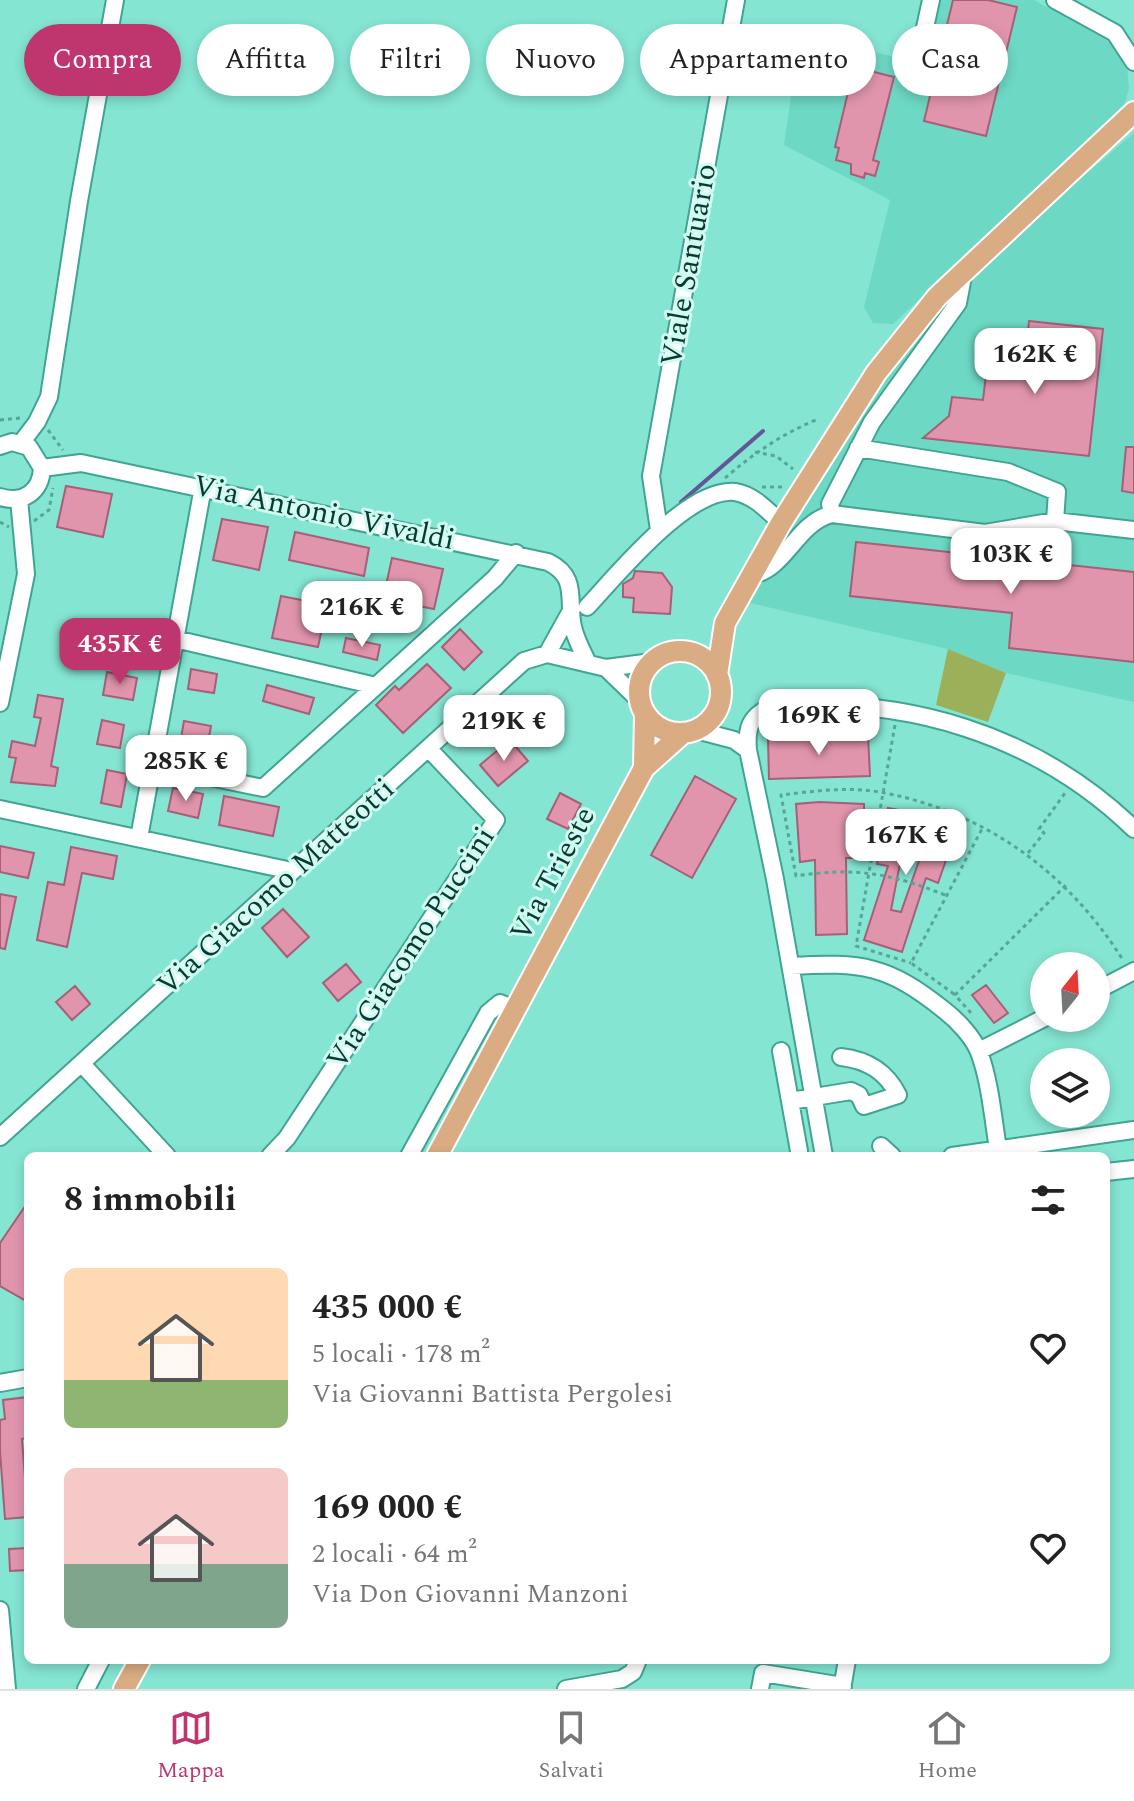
<!DOCTYPE html>
<html lang="it">
<head>
<meta charset="utf-8">
<style>
	body { margin:0; font-family:Spectral,serif; background:#f6f6f6; color:#222; height:100vh; display:flex; flex-direction:column; font-size:30px; white-space:nowrap }
	* { box-sizing:border-box; margin:0 }
	p { font-size:26px; color:#767676 }
	.icon { flex:none; width:44px; height:44px; fill:none; stroke:currentColor; stroke-width:2; stroke-linecap:round; stroke-linejoin:round }
	.map { position:relative; flex:1; overflow:hidden }
	.details { position:absolute; left:24px; top:1152px; width:1086px; height:512px; display:flex; flex-direction:column; background:#fff; border-radius:12px; box-shadow:0 4px 12px #0003 }
	.details>* { flex:none }
	.banner { position:absolute; left:24px; top:24px; width:1086px; height:72px; display:flex; gap:16px }
	.needle { width:52px; rotate:18deg }
	.controls { position:absolute; left:1030px; top:952px; display:grid; gap:16px }
	.controls a { display:grid; place-items:center; width:80px; height:80px; border-radius:50%; background:#fff; box-shadow:0 4px 12px #0003; font-size:40px }
	.price { position:absolute; translate:-50% -68px; padding:0 18px; border-radius:16px; background:#fff; color:#222; font-size:26px; line-height:52px; filter:drop-shadow(0 2px 4px #0008) }
	.price::after { content:''; position:absolute; left:50%; top:48px; width:24px; height:18px; margin-left:-12px; background:inherit; clip-path:polygon(0 0,100% 0,50% 100%) }
	.price.selected { background:#bf356e; color:#fff }
	ul { padding:0; list-style:none }
	li { display:flex; align-items:center; gap:24px; height:200px; padding:0 40px }
	li span { display:grid; place-items:center; flex:none; width:224px; height:160px; border-radius:12px; color:#555 }
	li>.icon { margin-inline-start:auto }
	span .icon { width:96px; height:96px; fill:#fffc; stroke-width:1 }
	li b { font-size:34px }
	h2 { display:flex; justify-content:space-between; align-items:center; height:96px; padding:0 40px; font-size:34px }
	.tag { padding:0 28px; border-radius:36px; background:#fff; box-shadow:0 4px 12px #0003; font-size:28px; line-height:72px }
	.tag.selected { background:#bf356e; color:#fff }
	.dock { display:flex; justify-content:space-around; align-items:center; height:112px; border-top:2px solid #e0e0e0; background:#fff; font-size:22px; color:#767676 }
	.dock a { display:grid; justify-items:center; gap:4px }
	.dock .selected { color:#bf356e }
	.map>svg:first-child { display:block }
	.built { fill:#6dd8c4 }
	.green { fill:#9cb05a }
	.lines { fill:none; stroke-linecap:round; stroke-linejoin:round }
	.stream { stroke:#635596; stroke-width:4 }
	.building { fill:#e195ac; stroke:#a65f76; stroke-width:2 }
	.minor-casing { stroke:#40a493; stroke-width:20 }
	.major-casing { stroke:#fff; stroke-width:24 }
	.path { stroke:#58a596; stroke-width:3; stroke-dasharray:4 4; stroke-linecap:butt }
	.minor { stroke:#fff; stroke-width:16 }
	.major { stroke:#d9ac83; stroke-width:20 }
	.labels { text-anchor:middle; dominant-baseline:central; stroke-width:6; stroke-linejoin:round; paint-order:stroke }
	.street-label { font-size:30px; fill:#0d3831; stroke:#cffcf2 }
</style>
</head>
<body>
<div class="map">
<svg width="1134" height="1689" viewBox="0 0 1134 1689">
	<rect width="100%" height="100%" fill="#84e5d2"/>
	<path class="built" d="M924 0H1034L1112 43 1127 67 1129 88 1125 103 1111 121 893 324 873 323 864 307 890 200 784 145 800 33 910 61Z
		M1134 133V702L1006 673 948 649 742 601 865 397 970 273Z"/>
	<path class="green" d="M948 649 1006 673 988 722 936 705Z"/>
	<g class="lines">
		<path class="stream" d="M681 502 763 431"/>
	</g>
	<path class="building" d="M953 0H988L1017 7 986 136 924 121Z
		M854 67 894 77 873 160 879 162 875 176 865 173 864 178 851 174V164L836 160 839 148 835 147Z
		M1029 321 1103 329 1089 456 923 438 949 416 952 397 983 400 988 358 1025 362Z
		M1126 447H1134V493L1122 491Z
		M66 486 112 494 103 537 57 527Z
		M222 519 268 527 259 570 213 560Z
		M295 532 369 548 364 576 289 560Z
		M856 542 1134 572V662L1009 648 1012 613 850 596Z
		M392 558 443 569 434 609 383 599Z
		M635 571 662 573 672 587 670 614 633 612 634 598 623 597V584L633 578Z
		M281 596 327 605 318 647 272 638Z
		M460 629 482 652 464 670 442 647Z
		M346 638 380 645 377 660 343 652Z
		M427 664 451 688 403 733 376 705 395 686 399 690Z
		M191 669 217 674 214 693 188 689Z
		M107 672 137 678 133 700 103 695Z
		M267 685 314 698 309 714 263 701Z
		M38 695 63 699 51 766 58 768 55 786 11 782 16 758 9 757 12 741 35 746 41 718 34 717Z
		M102 720 124 725 120 748 97 744Z
		M184 721 211 726 208 743 181 738Z
		M868 735 870 776 769 779 768 739Z
		M510 740 528 761 498 786 480 765Z
		M107 770 127 774 121 807 101 803Z
		M695 776 736 799 692 878 651 855Z
		M173 788 203 794 198 818 168 811Z
		M560 793 581 804 568 829 547 819Z
		M224 796 279 807 273 836 219 825Z
		M819 802 864 804V858H846L847 934 816 935 815 860 800 862 796 804Z
		M888 808 910 812 891 910 901 912 934 818 958 826 938 883 926 878 902 952 864 940 888 866 877 864Z
		M0 846 34 853 28 878 0 872Z
		M71 847 117 856 113 879 82 873 67 947 37 940 48 882 64 885Z
		M0 894 16 897 5 949 0 948Z
		M283 909 309 937 287 957 262 928Z
		M346 964 361 982 338 1001 323 983Z
		M986 985 1008 1013 994 1023 972 995Z
		M75 986 90 1004 72 1020 56 1002Z
		M28 1202V1302L0 1286V1243Z
		M28 1397 26 1438 22 1439 28 1517 5 1519 0 1451V1420L5 1419 3 1400Z
		M28 1548V1570L10 1571 9 1549Z"/>
	<g class="lines">
		<defs>
			<path id="minor" d="M1055 0 1115 33 1134 62
				M921 46 931 0
				M21 443 37 422 49 397 79 201 115 0
				M0 446 12 442 29 447 42 468C41 492 23 504 0 497
				M858 448 1008 472 1057 492 1055 521
				M42 468 81 463 548 562C579 577 567 600 573 627 576 640 582 651 588 663
				M832 514 830 504 872 422 958 303 964 271
				M659 530 651 476 736 0
				M752 575C786 569 796 523 832 514L985 533 1055 521 1134 530
				M587 607C617 575 688 487 735 492 754 495 768 511 781 523
				M175 639 376 686 495 578 516 553
				M547 654 572 609
				M606 668 640 701
				M0 703 26 574 19 499
				M696 730 734 740 748 750
				M152 765 263 788 376 686
				M0 809 292 871
				M139 838 203 487
				M791 966C862 962 888 965 944 1010 957 1020 973 1037 979 1052 990 1081 993 1118 998 1149
				M1096 991 1134 971
				M781 1051 799 1151
				M979 1051 1044 1018
				M82 1064 167 1156
				M790 1101 851 1091 859 1095 864 1106 898 1095C886 1071 867 1060 841 1057
				M0 1137 524 661 547 654 606 668 652 662
				M881 1146 892 1156
				M270 1156 287 1138 496 820 428 748
				M409 1156 488 1013 500 1003 515 1009
				M824 1156 775 879 748 750C746 728 750 717 770 707 904 695 1036 734 1134 829
				M952 1156 1134 1130
				M1106 1172 1134 1169
				M0 1383 28 1378
				M0 1610 7 1689
				M86 1689 101 1660
				M566 1689 622 1679 633 1672 638 1660
				M760 1689 763 1673 843 1686
				M842 1689 847 1660"/>
			<path id="major" d="M639 692a41 41 0 1 1 82 0a41 41 0 1 1-82 0Z
				M717 675 725 623 781 523 876 373 937 297 1134 112
				M644 768 645 713
				M437 1156 644 768 683 733
				M124 1689 140 1660"/>
		</defs>
		<use href="#minor" class="minor-casing"/>
		<use href="#major" class="major-casing"/>
		<path class="path" d="M0 420 20 418
			M48 430 63 450
			M755 452 776 456 793 469
			M725 478C754 453 782 434 818 419
			M762 487H782
			M34 521 49 510 53 488
			M0 522 9 527
			M895 725 856 946 911 963
			M1028 853 1044 833 1039 829 1065 793
			M945 895C890 873 855 867 796 876L781 795C814 791 851 786 885 793 987 813 1068 873 1123 960
			M954 994 911 963 983 827
			M971 1013 955 995 1066 885"/>
		<use href="#minor" class="minor"/>
		<use href="#major" class="major"/>
	</g>
	<g class="labels">
		<g class="street-label">
			<text transform="translate(689 265) rotate(-80)">Viale Santuario</text>
			<text transform="translate(324 513) rotate(12)">Via Antonio Vivaldi</text>
			<text transform="translate(553 874) rotate(-62)">Via Trieste</text>
			<text transform="translate(276 887) rotate(-42)">Via Giacomo Matteotti</text>
			<text transform="translate(411 948) rotate(-57)">Via Giacomo Puccini</text>
		</g>
	</g>
</svg>
<div class="controls">
<a><svg class="needle" viewBox="-14 -14 28 28"><path d="M0-13l5 13h-10z" fill="#e53935"/><path d="M0 13l5-13h-10z" fill="#767676"/></svg></a>
<a><svg class="icon" aria-label="layers" viewBox="0 0 24 24"><path d="M12 4l9 5-9 5-9-5zM3 14l9 5 9-5"/></svg></a>
</div>
<b class="price" style="left:1035px;top:396px">162K €</b>
<b class="price" style="left:1011px;top:596px">103K €</b>
<b class="price" style="left:362px;top:649px">216K €</b>
<b class="price selected" style="left:120px;top:686px">435K €</b>
<b class="price" style="left:819px;top:757px">169K €</b>
<b class="price" style="left:504px;top:763px">219K €</b>
<b class="price" style="left:186px;top:803px">285K €</b>
<b class="price" style="left:906px;top:877px">167K €</b>
<div class="banner">
<a class="tag selected">Compra</a>
<a class="tag">Affitta</a>
<a class="tag">Filtri</a>
<a class="tag">Nuovo</a>
<a class="tag">Appartamento</a>
<a class="tag">Casa</a>
</div>
<section class="details">
<h2>8 immobili<svg class="icon" aria-label="filters" viewBox="0 0 24 24"><path d="M4 7h16M4 17h16"/><circle cx="9" cy="7" r="2"/><circle cx="15" cy="17" r="2"/></svg></h2>
<ul>
<li><span style="background:linear-gradient(#ffd9b3 70%,#8fb573 0)"><svg class="icon" aria-label="home" viewBox="0 0 24 24"><path d="M3 11l9-7 9 7M6 9v11h12V9"/></svg></span><div><b>435 000 €</b><p>5 locali · 178 m²</p><p>Via Giovanni Battista Pergolesi</p></div><svg class="icon" aria-label="heart" viewBox="0 0 24 24"><path d="M12 20l-8-8c-3-5 5-10 8-4 3-6 11-1 8 4z"/></svg></li>
<li><span style="background:linear-gradient(#f6c9c9 60%,#7fa58c 0)"><svg class="icon" aria-label="home" viewBox="0 0 24 24"><path d="M3 11l9-7 9 7M6 9v11h12V9"/></svg></span><div><b>169 000 €</b><p>2 locali · 64 m²</p><p>Via Don Giovanni Manzoni</p></div><svg class="icon" aria-label="heart" viewBox="0 0 24 24"><path d="M12 20l-8-8c-3-5 5-10 8-4 3-6 11-1 8 4z"/></svg></li>
</ul>
</section>
</div>
<nav class="dock">
<a class="selected"><svg class="icon" aria-label="map" viewBox="0 0 24 24"><path d="M3 6l6-2 6 2 6-2v14l-6 2-6-2-6 2zM9 4v14M15 6v14"/></svg>Mappa</a>
<a><svg class="icon" aria-label="saved" viewBox="0 0 24 24"><path d="M7 4h10v16l-5-4-5 4z"/></svg>Salvati</a>
<a><svg class="icon" aria-label="home" viewBox="0 0 24 24"><path d="M3 11l9-7 9 7M6 9v11h12V9"/></svg>Home</a>
</nav>
</body>
</html>
